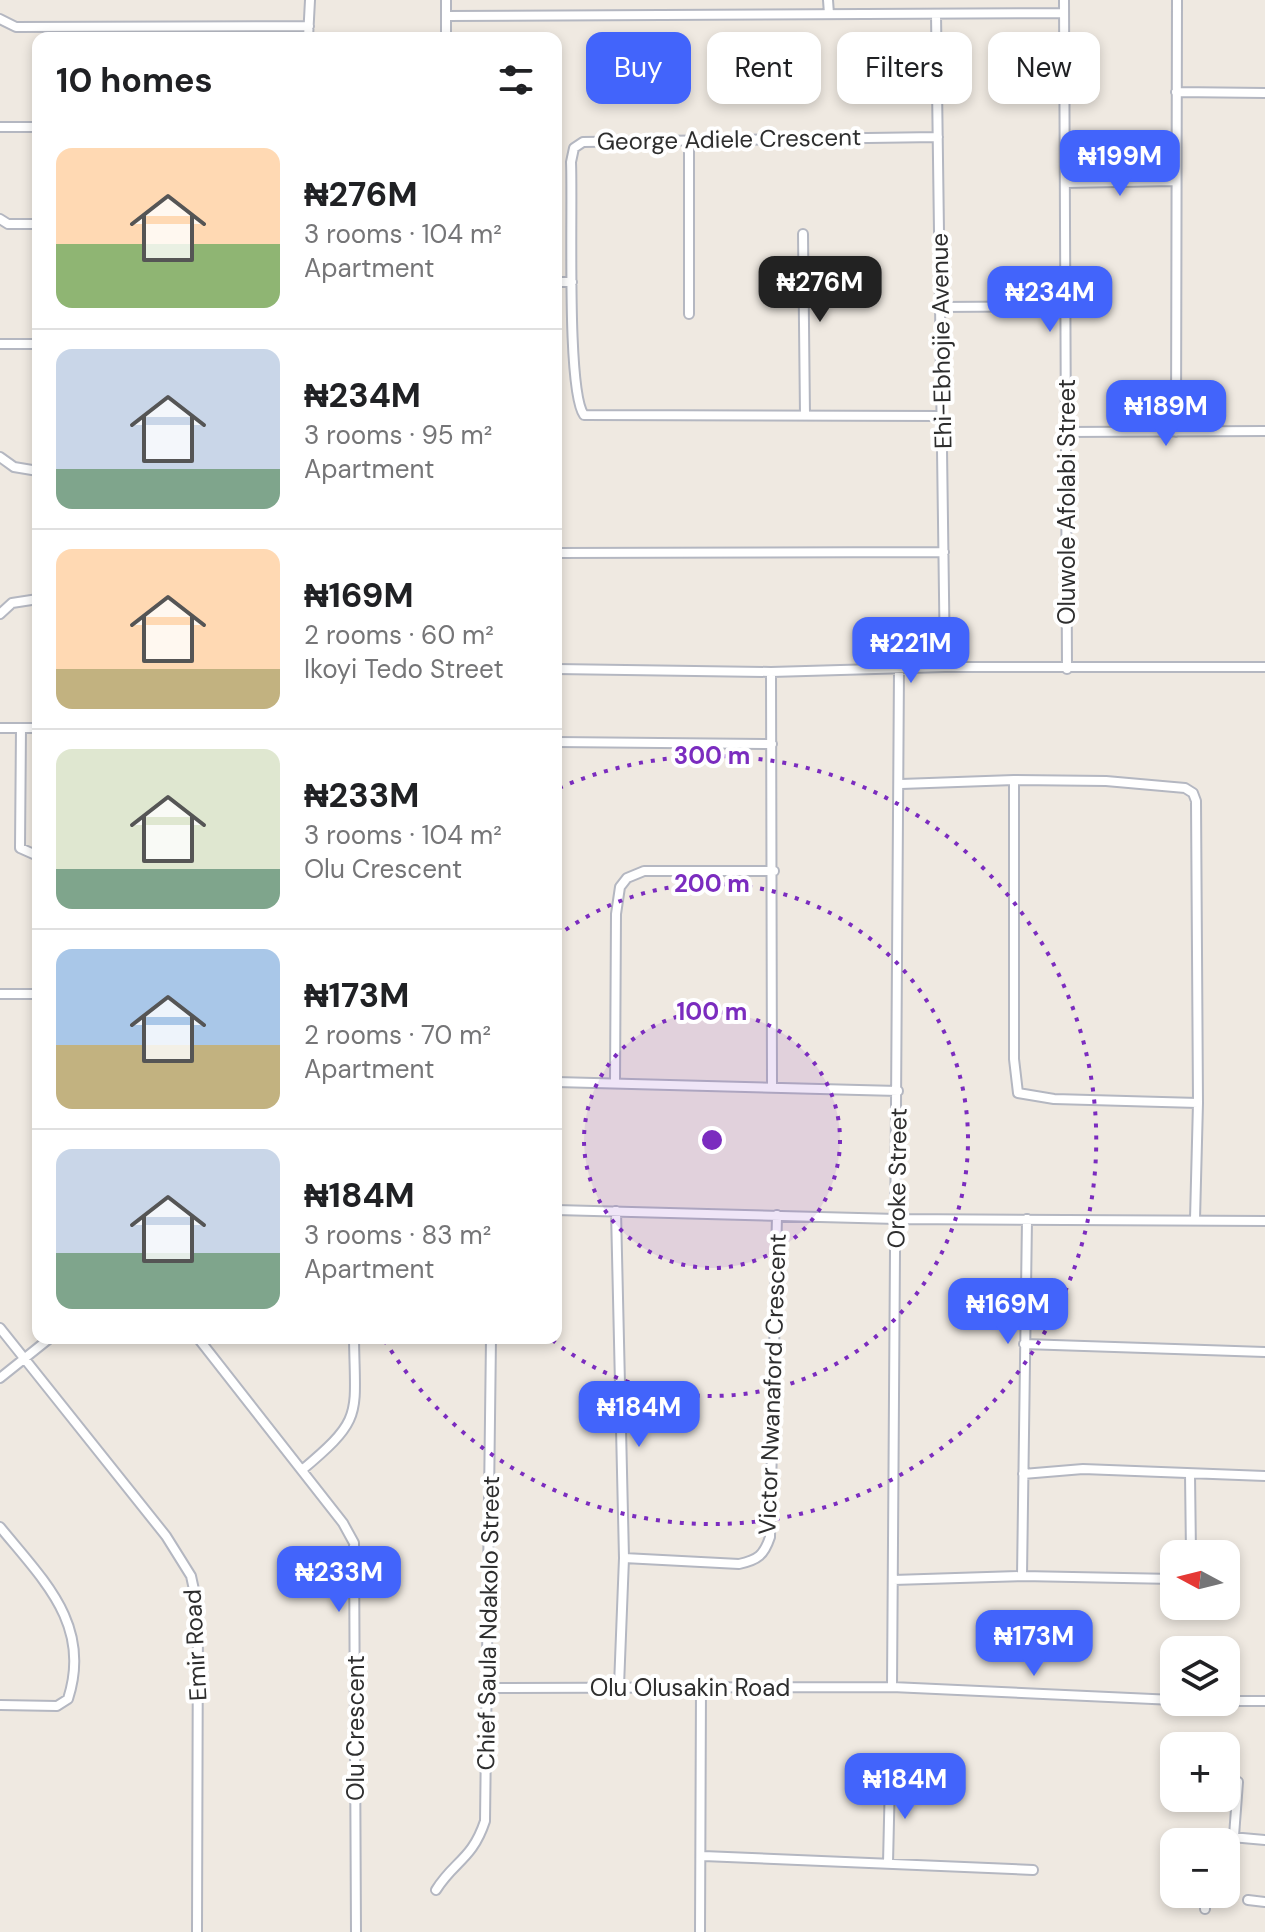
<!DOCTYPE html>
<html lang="en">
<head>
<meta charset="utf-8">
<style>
	body { margin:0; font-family:"DM Sans",sans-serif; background:#f6f6f6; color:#202124; height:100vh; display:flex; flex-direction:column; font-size:30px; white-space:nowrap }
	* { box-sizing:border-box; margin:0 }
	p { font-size:26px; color:#757577 }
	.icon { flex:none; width:44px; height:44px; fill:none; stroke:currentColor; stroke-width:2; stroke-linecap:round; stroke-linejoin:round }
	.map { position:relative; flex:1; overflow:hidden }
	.sheet { position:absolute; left:32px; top:32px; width:530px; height:1312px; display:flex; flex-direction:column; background:#fff; border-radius:16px; box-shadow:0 4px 12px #0003 }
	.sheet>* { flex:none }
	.banner { position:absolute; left:586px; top:32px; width:558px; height:72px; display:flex; gap:16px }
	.needle { width:52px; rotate:277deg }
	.fabs { position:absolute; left:1160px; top:1540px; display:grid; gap:16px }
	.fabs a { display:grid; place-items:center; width:80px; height:80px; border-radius:16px; background:#fff; box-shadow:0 4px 12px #0003; font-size:40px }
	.price { position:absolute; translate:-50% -68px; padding:0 18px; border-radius:16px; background:#4264fb; color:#fff; font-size:26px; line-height:52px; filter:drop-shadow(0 2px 4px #0008) }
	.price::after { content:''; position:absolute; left:50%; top:48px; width:24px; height:18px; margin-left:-12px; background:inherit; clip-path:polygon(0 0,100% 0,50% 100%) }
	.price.selected { background:#222; color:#fff }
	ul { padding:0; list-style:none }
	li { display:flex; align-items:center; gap:24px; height:200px; padding:0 24px }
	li+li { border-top:2px solid #e0e0e0 }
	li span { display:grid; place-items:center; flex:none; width:224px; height:160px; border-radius:16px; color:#555 }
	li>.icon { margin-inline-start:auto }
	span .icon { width:96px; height:96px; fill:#fffc; stroke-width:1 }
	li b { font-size:34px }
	h2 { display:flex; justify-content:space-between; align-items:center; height:96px; padding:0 24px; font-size:34px }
	.pill { padding:0 28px; border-radius:16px; background:#fff; box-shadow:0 4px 12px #0003; font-size:28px; line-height:72px }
	.pill.selected { background:#4264fb; color:#fff }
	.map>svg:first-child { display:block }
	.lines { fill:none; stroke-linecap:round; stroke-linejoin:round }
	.street-casing { stroke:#b4b7c1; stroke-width:12 }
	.street { stroke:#fff; stroke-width:8 }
	.ring { fill:none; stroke:#7b2cbf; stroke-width:4; stroke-dasharray:4 8 }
	.labels { text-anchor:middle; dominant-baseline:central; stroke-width:8; stroke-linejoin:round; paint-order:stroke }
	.street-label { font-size:24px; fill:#2e2e2e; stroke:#fff }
	.centre { fill:#7b2cbf; stroke:#fff; stroke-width:4 }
	.ring-label { font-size:24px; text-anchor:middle; font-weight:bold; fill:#7b2cbf; stroke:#fff; stroke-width:8; stroke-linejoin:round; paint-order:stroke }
</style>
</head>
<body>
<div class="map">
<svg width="1265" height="1932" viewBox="0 0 1265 1932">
	<rect width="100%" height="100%" fill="#efe9e1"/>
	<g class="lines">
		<defs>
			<path id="street" d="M446 0V38
				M828 0 829 14
				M1064 0 1067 669
				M936 14 945 667
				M446 16 1064 13
				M0 19 16 27 309 26
				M308 38 310 0
				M1176 92 1265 93
				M0 127H38
				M938 137 583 142 574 148 571 162C573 204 566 391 584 415L942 416
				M1065 183 1174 181
				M0 219 8 224H38
				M803 234 805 415
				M556 282H572
				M940 307 1066 306
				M689 314V141
				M0 344H38
				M1066 432 1265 431
				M1176 432 1177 0
				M0 457 14 467 38 471
				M556 553 944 552
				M0 614 12 603 38 599
				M556 669 771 672 945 667H1265
				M771 672 772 1087
				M0 728H38
				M21 728 20 848 38 856
				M556 742 772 744
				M1014 780 1106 781 1185 788 1193 793 1196 801 1198 1103 1195 1219
				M901 784 1014 780V1059L1018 1093 1054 1099 1198 1103
				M0 994H38
				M556 1082 898 1091
				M615 1083 616 914 620 887 627 878 644 871H774
				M556 1210 897 1219 1265 1221
				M616 1211 624 1558 619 1686
				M0 1328 166 1536 191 1576 198 1608 197 1932
				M198 1338 343 1523 354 1543 356 1932
				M1024 1344 1265 1352
				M0 1378 50 1338
				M302 1470C364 1418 355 1416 354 1338
				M1023 1474 1083 1469 1265 1476
				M1190 1474 1191 1554
				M0 1527C44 1581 92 1625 68 1699L57 1706 0 1705
				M624 1558 739 1564C758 1560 764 1555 770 1537L777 1215
				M1022 1576 1174 1579
				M893 1580 1022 1576 1027 1219
				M892 1687 899 670
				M488 1688 892 1687 1174 1700
				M1226 1701H1265
				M1234 1836 1238 1782
				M1206 1842 1209 1835 1265 1840
				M703 1856 1033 1870
				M888 1863 890 1778
				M436 1890C454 1861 472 1860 485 1821L491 1338
				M1248 1900 1265 1902
				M1205 1909V1894
				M700 1932 701 1687"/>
		</defs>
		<use href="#street" class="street-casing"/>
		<use href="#street" class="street"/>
	</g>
	<circle cx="712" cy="1140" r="128" fill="#7b2cbf" fill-opacity=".12"/>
	<g class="ring">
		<circle cx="712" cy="1140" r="128"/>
		<path d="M556 937A256 256 0 1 1 551 1339"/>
		<path d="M559 788A384 384 0 1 1 385 1341"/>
	</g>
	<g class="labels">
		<g class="street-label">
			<text transform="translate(729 139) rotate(-1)">George Adiele Crescent</text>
			<text transform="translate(941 341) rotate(-91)">Ehi-Ebhojie Avenue</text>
			<text transform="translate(1066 502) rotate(-90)">Oluwole Afolabi Street</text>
			<text transform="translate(897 1178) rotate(-89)">Oroke Street</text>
			<text transform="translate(772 1384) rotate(-88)">Victor Nwanaford Crescent</text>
			<text transform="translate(488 1623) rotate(-89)">Chief Saula Ndakolo Street</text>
			<text transform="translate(195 1645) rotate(-93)">Emir Road</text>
			<text x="690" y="1687">Olu Olusakin Road</text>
			<text transform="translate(355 1728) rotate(-90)">Olu Crescent</text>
		</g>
	</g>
	<circle cx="712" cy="1140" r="12" class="centre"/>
	<g class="ring-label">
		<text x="712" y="764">300 m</text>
		<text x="712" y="892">200 m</text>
		<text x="712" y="1020">100 m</text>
	</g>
</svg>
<div class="fabs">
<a><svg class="needle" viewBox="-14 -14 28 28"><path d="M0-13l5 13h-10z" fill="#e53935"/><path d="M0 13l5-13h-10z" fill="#757577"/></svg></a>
<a><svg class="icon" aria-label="layers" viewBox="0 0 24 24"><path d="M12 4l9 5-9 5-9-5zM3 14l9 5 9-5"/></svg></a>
<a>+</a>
<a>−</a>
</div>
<b class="price" style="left:1120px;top:198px">₦199M</b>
<b class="price selected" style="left:820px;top:324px">₦276M</b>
<b class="price" style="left:1050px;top:334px">₦234M</b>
<b class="price" style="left:1166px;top:448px">₦189M</b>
<b class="price" style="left:911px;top:685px">₦221M</b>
<b class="price" style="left:1008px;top:1346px">₦169M</b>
<b class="price" style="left:639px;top:1449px">₦184M</b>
<b class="price" style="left:339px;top:1614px">₦233M</b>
<b class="price" style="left:1034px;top:1678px">₦173M</b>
<b class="price" style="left:905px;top:1821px">₦184M</b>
<div class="banner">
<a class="pill selected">Buy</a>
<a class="pill">Rent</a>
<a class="pill">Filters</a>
<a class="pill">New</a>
</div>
<section class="sheet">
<h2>10 homes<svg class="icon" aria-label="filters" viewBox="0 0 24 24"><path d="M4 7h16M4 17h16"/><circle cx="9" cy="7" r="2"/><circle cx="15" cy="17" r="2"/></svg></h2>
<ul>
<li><span style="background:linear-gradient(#ffd9b3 60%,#8fb573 0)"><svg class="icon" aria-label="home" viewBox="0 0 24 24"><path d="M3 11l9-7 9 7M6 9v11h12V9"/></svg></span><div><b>₦276M</b><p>3 rooms · 104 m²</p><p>Apartment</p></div></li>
<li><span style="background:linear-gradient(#c9d6e8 75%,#7fa58c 0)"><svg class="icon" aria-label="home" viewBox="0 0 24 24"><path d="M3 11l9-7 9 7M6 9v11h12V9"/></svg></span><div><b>₦234M</b><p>3 rooms · 95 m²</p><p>Apartment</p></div></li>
<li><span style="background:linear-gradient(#ffd9b3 75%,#c2b280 0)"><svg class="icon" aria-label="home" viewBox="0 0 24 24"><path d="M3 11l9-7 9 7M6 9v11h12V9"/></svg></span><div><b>₦169M</b><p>2 rooms · 60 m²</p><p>Ikoyi Tedo Street</p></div></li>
<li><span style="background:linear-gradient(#dfe7d0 75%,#7fa58c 0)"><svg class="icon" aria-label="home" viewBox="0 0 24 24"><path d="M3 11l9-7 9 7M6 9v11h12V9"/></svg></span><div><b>₦233M</b><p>3 rooms · 104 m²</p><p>Olu Crescent</p></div></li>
<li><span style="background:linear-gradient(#a9c7e8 60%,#c2b280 0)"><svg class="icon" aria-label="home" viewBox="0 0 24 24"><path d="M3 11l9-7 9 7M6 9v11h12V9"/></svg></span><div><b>₦173M</b><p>2 rooms · 70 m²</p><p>Apartment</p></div></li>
<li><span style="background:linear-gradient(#c9d6e8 65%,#7fa58c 0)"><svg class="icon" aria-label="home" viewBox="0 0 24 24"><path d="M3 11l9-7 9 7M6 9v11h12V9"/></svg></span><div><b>₦184M</b><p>3 rooms · 83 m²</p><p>Apartment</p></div></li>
</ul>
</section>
</div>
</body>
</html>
